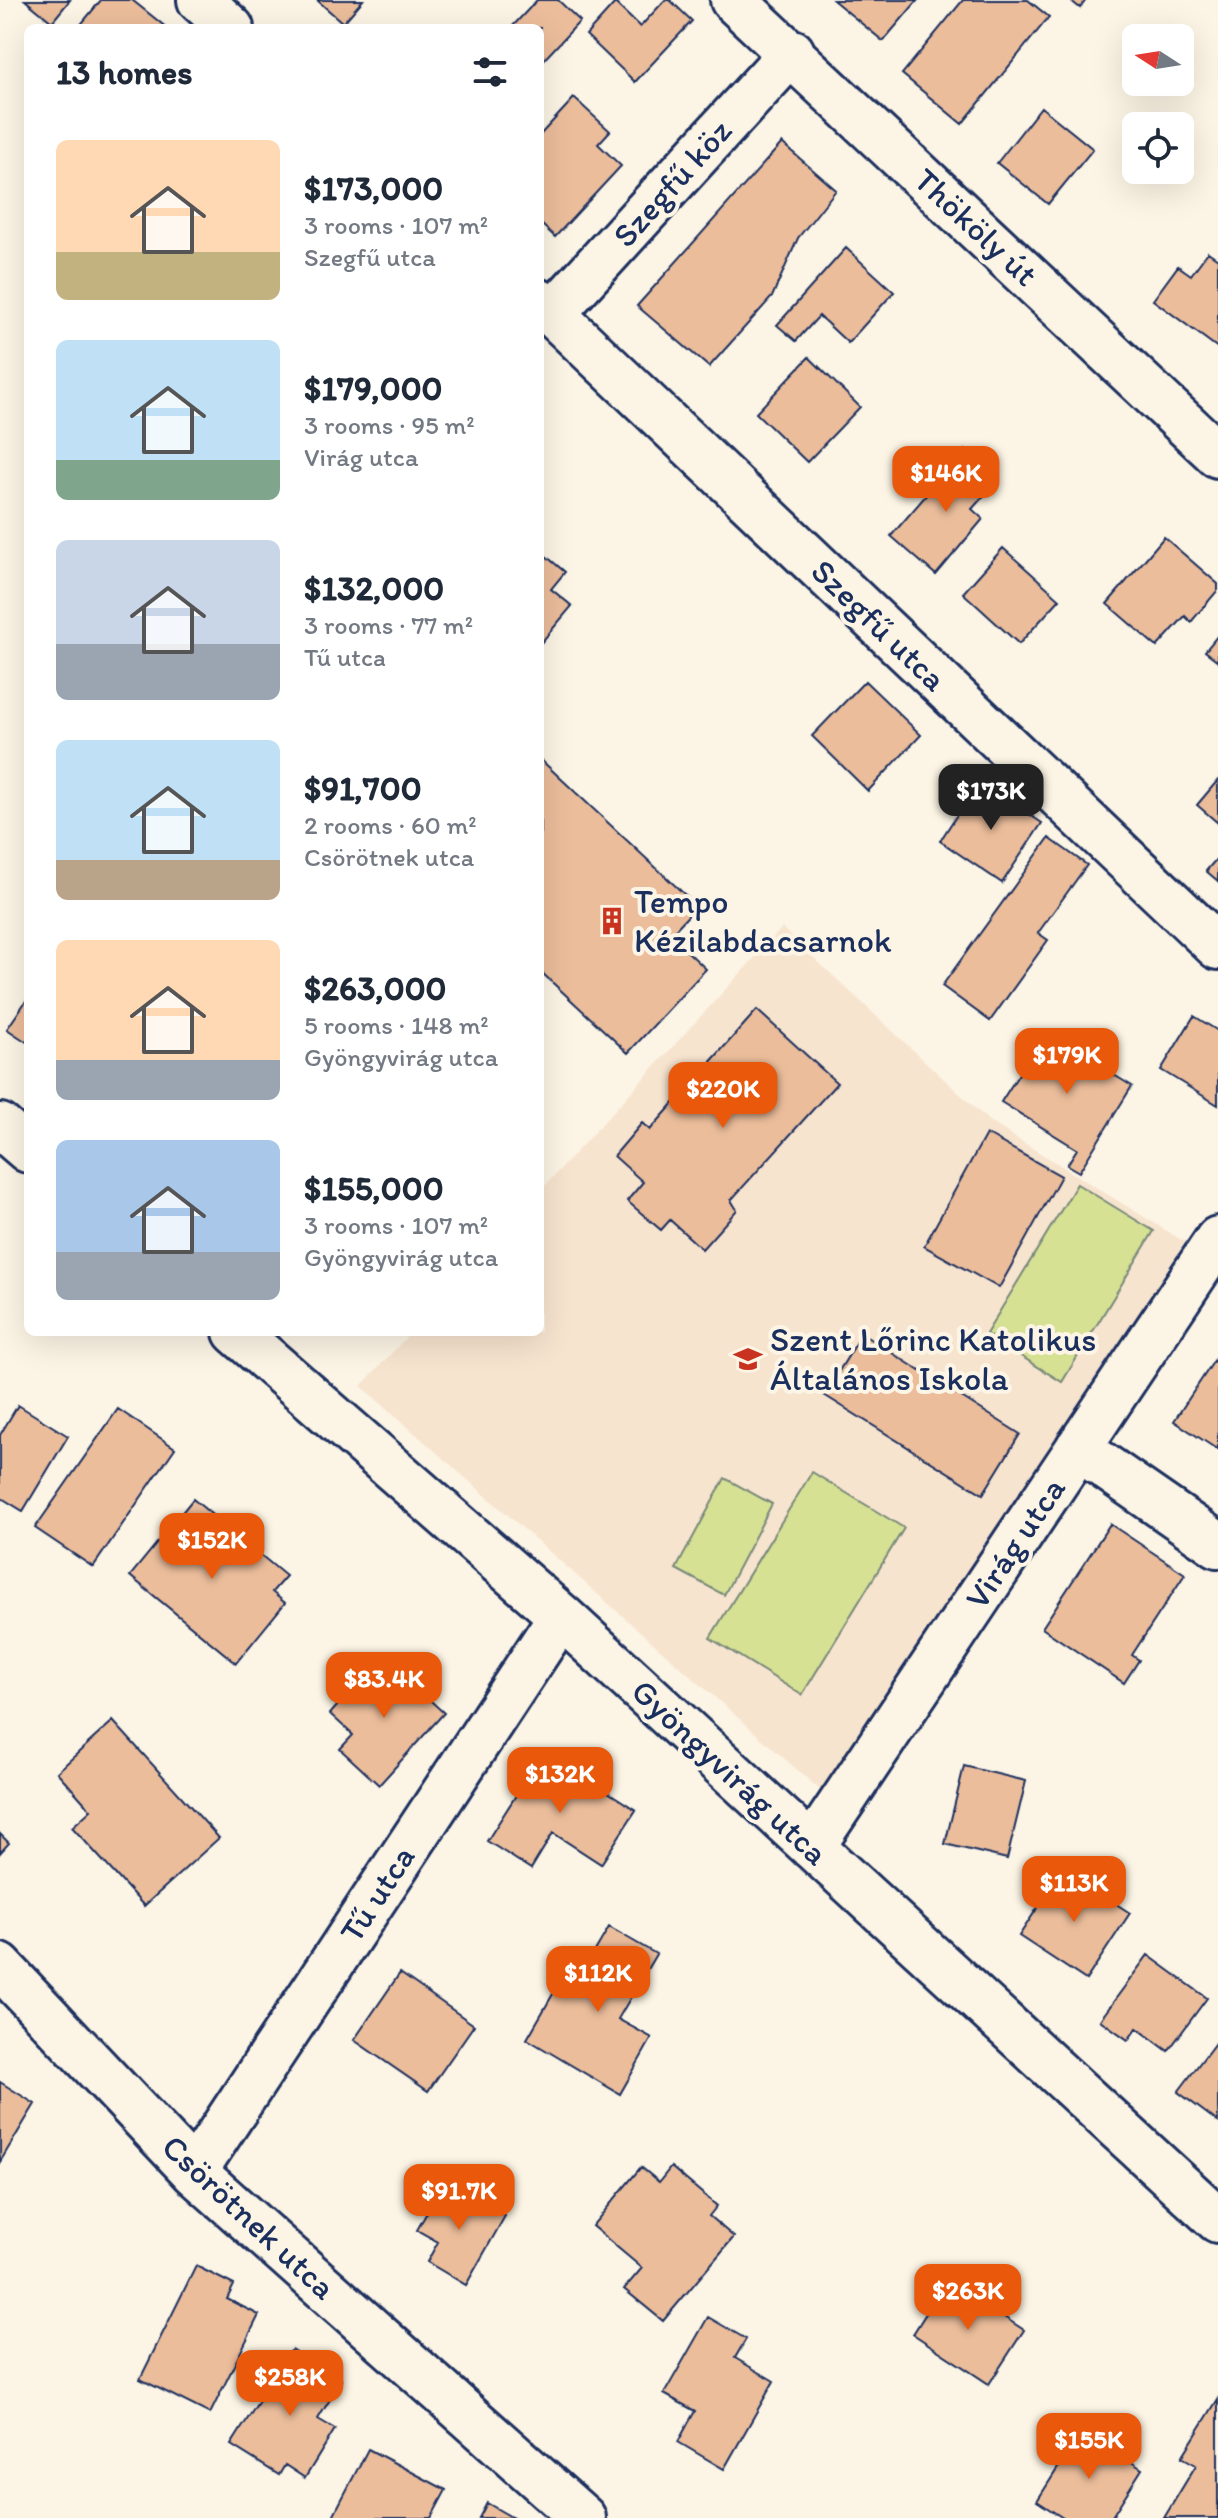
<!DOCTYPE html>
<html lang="en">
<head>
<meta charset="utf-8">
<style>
	body { margin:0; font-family:Itim,sans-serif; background:#f6f6f7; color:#1f2937; height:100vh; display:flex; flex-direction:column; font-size:30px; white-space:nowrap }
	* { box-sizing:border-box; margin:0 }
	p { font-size:26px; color:#747a83 }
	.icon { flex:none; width:44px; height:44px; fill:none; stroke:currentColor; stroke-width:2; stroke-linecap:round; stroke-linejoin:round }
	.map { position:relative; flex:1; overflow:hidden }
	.side { position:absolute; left:24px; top:24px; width:520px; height:1312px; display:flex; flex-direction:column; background:#fff; border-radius:12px; box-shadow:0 8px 32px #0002 }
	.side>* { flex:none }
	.needle { width:52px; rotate:282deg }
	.fabs { position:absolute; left:1122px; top:24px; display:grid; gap:16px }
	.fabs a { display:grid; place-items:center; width:72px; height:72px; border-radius:12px; background:#fff; box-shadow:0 8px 32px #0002; font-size:40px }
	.price { position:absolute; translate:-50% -68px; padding:0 18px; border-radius:16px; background:#ea580c; color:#fff; font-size:26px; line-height:52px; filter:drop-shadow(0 2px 4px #0008) }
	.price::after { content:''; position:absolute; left:50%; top:48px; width:24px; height:18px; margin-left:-12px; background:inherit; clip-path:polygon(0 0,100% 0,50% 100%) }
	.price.active { background:#222; color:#fff }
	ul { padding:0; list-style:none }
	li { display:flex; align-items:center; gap:24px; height:200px; padding:0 32px }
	li span { display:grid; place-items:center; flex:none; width:224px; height:160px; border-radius:12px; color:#555 }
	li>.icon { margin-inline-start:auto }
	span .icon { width:96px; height:96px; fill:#fffc; stroke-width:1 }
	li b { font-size:34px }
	h2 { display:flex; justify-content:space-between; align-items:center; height:96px; padding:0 32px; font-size:34px }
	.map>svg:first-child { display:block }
	.built { fill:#f7e4cf }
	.green { fill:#d6e194; stroke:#788879; stroke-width:2 }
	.building { fill:#ebbd9b; stroke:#1b2f5e; stroke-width:2 }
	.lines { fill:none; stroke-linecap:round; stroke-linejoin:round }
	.minor-casing { stroke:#1b2f5e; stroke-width:50 }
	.minor { stroke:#fcf5e5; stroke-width:44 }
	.labels { text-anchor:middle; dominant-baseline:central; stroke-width:8; stroke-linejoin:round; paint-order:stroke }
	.street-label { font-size:34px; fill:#1b2f5e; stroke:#fcf5e5 }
	.poi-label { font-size:34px; fill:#1b2f5e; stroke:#fcf5e5; text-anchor:start }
</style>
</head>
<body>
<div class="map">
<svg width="1218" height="2518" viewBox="0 0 1218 2518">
	<rect width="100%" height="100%" fill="#fcf5e5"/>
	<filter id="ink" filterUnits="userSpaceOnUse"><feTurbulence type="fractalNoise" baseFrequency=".0125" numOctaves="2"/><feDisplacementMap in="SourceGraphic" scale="16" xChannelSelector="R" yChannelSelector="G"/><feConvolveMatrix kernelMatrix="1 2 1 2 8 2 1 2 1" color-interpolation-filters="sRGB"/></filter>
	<g filter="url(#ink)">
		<path class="built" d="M782 928 990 1122 1185 1242 827 1796 361 1386 411 1332H540V1191Z"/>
		<path class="green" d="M1077 1184 1154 1231 1062 1382 986 1334Z
			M812 1472 904 1528 802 1695 710 1638Z
			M725 1478 772 1504 724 1595 676 1569Z"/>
		<path class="building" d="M25 0H70L52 22Z
			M101 0H132L167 28H78Z
			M317 0H363L343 23Z
			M537 0H558L580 21 540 64V28H511Z
			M665 0H670L692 21 635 82 586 35 615 3 640 27Z
			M833 0H918L883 41Z
			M963 0H1028L1049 17 962 124 902 74Z
			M1070 0H1086L1080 8Z
			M574 98 610 131 598 144 621 166 555 237 540 223V135Z
			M1041 107 1093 149 1048 204 997 163Z
			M782 143 836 190 798 238 772 297 709 367 637 306Z
			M846 248 894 292 848 343 819 316 796 341 777 325Z
			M1208 252 1218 259V348L1153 300 1178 266 1191 275Z
			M809 357 860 407 807 462 756 413Z
			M965 450 999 479 972 509 983 519 936 575 891 536Z
			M1164 537 1218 584V590L1191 622 1185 616 1157 647 1107 604Z
			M1003 548 1060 599 1019 644 963 593Z
			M540 551 565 572 551 589 572 606 540 644Z
			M1218 635V661L1205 651Z
			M865 681 921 735 868 791 812 736Z
			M540 759 697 906 670 935 706 969 628 1053 540 971Z
			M1218 780V823L1197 805Z
			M979 781 1042 823 1002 883 940 841Z
			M1049 838 1087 865 1038 933 1048 940 990 1021 942 986Z
			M1218 857V881L1206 871Z
			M28 998V1043L7 1029Z
			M757 1010 837 1083 731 1200 737 1210 702 1249 670 1220 661 1230 627 1201 643 1182 614 1156 642 1123 650 1130Z
			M1194 1016 1218 1031V1105L1161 1070Z
			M1045 1033 1132 1086 1079 1172 1067 1165 1077 1149 1001 1102Z
			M986 1134 1061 1176 999 1288 924 1246Z
			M862 1334 1020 1434 983 1494 824 1395Z
			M1217 1356H1218V1450L1174 1421Z
			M18 1405 68 1436 23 1511 0 1497V1435Z
			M118 1409 175 1448 93 1567 35 1528Z
			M193 1499 286 1576 272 1592 285 1603 236 1663 130 1576Z
			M1110 1524 1185 1574 1132 1655 1139 1660 1124 1683 1042 1628Z
			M382 1656 444 1713 379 1785 340 1749 353 1735 330 1714Z
			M113 1721 219 1838 144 1906 72 1827 91 1810 57 1772Z
			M544 1751 636 1810 601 1864 553 1833 531 1869 487 1841Z
			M964 1766 1026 1781 1007 1859 945 1844Z
			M0 1834 9 1843 0 1853Z
			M1063 1869 1130 1913 1086 1980 1019 1936Z
			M609 1927 656 1954 618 2019 652 2038 620 2094 527 2039 568 1968 581 1975Z
			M1148 1955 1207 1998 1168 2051 1137 2028 1128 2040 1100 2020Z
			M400 1973 474 2025 428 2091 354 2040Z
			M1218 2039V2122L1178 2092Z
			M0 2082 35 2104 0 2162Z
			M641 2167 659 2182 671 2167 717 2206 709 2216 734 2237 663 2321 624 2289 642 2268 592 2226Z
			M444 2182 505 2216 466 2285 427 2262 438 2242 417 2230Z
			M196 2266 234 2285 227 2299 259 2315 210 2414 140 2379Z
			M947 2280 1024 2330 989 2384 913 2334Z
			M708 2317 746 2339 735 2358 774 2381 724 2469 678 2442 695 2411 664 2394Z
			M292 2349 342 2380 318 2419 335 2429 305 2478 285 2465 279 2475 231 2445Z
			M1218 2399V2518H1164L1196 2465 1182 2457Z
			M1082 2430 1142 2469 1111 2518H1063L1037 2501Z
			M368 2449 446 2490 431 2518H332Z
			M487 2503 513 2518H479Z"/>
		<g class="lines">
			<defs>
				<path id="minor" d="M200 0 231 28
					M733 0 1218 455
					M540 302 1218 947
					M553 313 792 52
					M0 1126 28 1150
					M236 1332 561 1616 1218 2220
					M1078 1448 1218 1545
					M812 1847 1218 1239
					M0 1966 194 2172 583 2518
					M194 2172 561 1616"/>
			</defs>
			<use href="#minor" class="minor-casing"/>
			<use href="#minor" class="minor"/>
		</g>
	</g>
	<defs>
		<symbol id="building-bare" viewBox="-9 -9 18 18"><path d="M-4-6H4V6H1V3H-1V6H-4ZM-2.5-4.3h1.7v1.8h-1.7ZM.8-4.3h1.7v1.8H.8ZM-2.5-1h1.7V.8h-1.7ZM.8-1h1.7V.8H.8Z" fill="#c8321e" stroke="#fcf5e5" stroke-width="2.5" paint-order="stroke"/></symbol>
		<symbol id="school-bare" viewBox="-9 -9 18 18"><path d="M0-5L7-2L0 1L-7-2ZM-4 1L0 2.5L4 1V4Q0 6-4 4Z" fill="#c8321e" stroke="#fcf5e5" stroke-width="2.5" paint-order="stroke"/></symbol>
	</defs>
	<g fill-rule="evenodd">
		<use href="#building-bare" x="592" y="901" width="40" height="40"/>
		<use href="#school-bare" x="728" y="1339" width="40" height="40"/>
	</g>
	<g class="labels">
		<g class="street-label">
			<text transform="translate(672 183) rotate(-48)">Szegfű köz</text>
			<text transform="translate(976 227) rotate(43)">Thököly út</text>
			<text transform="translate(879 625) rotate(44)">Szegfű utca</text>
			<text transform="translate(1015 1543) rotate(-56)">Virág utca</text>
			<text transform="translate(730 1772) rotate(43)">Gyöngyvirág utca</text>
			<text transform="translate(377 1894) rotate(-57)">Tű utca</text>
			<text transform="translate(249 2217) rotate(43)">Csörötnek utca</text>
		</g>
		<g class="poi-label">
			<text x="634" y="901">Tempo<tspan x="634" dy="39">Kézilabdacsarnok</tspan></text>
			<text x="770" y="1339">Szent Lőrinc Katolikus<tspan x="770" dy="39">Általános Iskola</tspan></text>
		</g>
	</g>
</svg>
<div class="fabs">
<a><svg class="needle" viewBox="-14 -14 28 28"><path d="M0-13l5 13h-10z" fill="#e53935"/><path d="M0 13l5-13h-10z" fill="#747a83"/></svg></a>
<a><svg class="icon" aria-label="locate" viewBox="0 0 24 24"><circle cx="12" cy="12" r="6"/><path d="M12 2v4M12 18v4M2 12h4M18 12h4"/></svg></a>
</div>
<b class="price" style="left:946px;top:514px">$146K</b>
<b class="price active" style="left:991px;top:832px">$173K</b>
<b class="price" style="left:1067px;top:1096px">$179K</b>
<b class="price" style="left:723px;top:1130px">$220K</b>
<b class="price" style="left:212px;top:1581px">$152K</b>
<b class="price" style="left:384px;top:1720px">$83.4K</b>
<b class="price" style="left:560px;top:1815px">$132K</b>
<b class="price" style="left:1074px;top:1924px">$113K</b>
<b class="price" style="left:598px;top:2014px">$112K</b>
<b class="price" style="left:459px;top:2232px">$91.7K</b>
<b class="price" style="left:968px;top:2332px">$263K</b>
<b class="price" style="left:290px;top:2418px">$258K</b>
<b class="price" style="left:1089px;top:2481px">$155K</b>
<section class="side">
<h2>13 homes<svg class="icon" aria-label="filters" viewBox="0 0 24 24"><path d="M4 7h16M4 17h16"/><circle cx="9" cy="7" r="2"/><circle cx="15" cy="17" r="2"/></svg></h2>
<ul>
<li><span style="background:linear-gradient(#ffd9b3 70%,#c2b280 0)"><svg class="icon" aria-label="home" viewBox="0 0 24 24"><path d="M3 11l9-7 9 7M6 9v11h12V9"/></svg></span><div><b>$173,000</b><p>3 rooms · 107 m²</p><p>Szegfű utca</p></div></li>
<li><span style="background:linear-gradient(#bfe0f5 75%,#7fa58c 0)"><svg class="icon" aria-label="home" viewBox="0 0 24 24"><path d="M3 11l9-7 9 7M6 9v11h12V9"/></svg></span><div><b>$179,000</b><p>3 rooms · 95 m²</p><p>Virág utca</p></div></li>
<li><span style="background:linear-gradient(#c9d6e8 65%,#9aa5b1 0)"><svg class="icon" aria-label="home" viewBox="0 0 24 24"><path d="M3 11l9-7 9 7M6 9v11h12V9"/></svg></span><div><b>$132,000</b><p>3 rooms · 77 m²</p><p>Tű utca</p></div></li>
<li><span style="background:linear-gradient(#bfe0f5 75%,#b9a48a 0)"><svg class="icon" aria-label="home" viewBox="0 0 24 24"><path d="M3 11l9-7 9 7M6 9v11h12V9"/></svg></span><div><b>$91,700</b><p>2 rooms · 60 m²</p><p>Csörötnek utca</p></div></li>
<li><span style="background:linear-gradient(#ffd9b3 75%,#9aa5b1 0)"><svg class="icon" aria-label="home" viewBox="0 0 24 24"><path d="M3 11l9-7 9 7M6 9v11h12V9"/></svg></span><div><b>$263,000</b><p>5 rooms · 148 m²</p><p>Gyöngyvirág utca</p></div></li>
<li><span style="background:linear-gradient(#a9c7e8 70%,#9aa5b1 0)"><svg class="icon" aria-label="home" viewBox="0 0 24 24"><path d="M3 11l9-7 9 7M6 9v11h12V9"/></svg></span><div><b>$155,000</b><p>3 rooms · 107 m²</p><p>Gyöngyvirág utca</p></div></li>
</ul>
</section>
</div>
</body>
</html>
